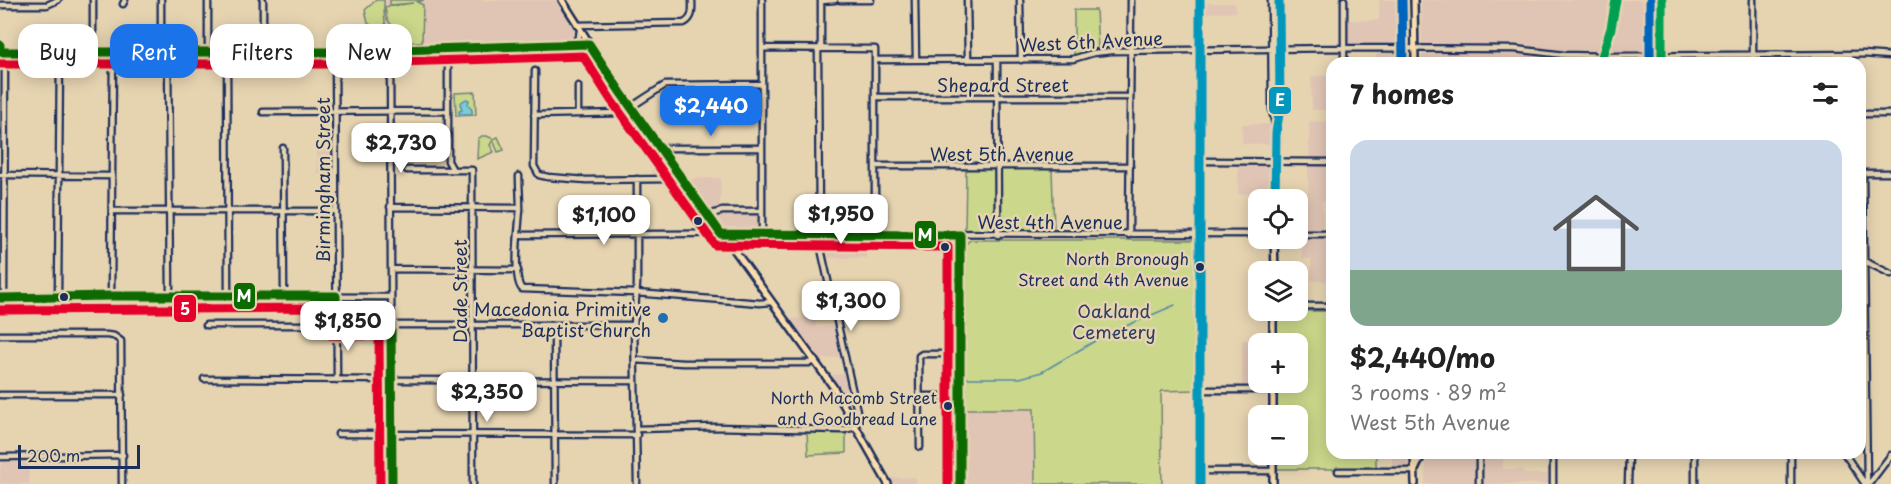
<!DOCTYPE html>
<html lang="en">
<head>
<meta charset="utf-8">
<style>
	body { margin:0; font-family:"Playpen Sans",sans-serif; background:#f2f2f2; color:#222; height:100vh; display:flex; flex-direction:column; font-size:22px; white-space:nowrap }
	* { box-sizing:border-box; margin:0 }
	p { font-size:20px; color:#767676 }
	.icon { flex:none; width:33px; height:33px; fill:none; stroke:currentColor; stroke-width:2; stroke-linecap:round; stroke-linejoin:round }
	.map { position:relative; flex:1; overflow:hidden }
	.panel { position:absolute; left:1326px; top:57px; width:540px; height:402px; display:flex; flex-direction:column; background:#fff; border-radius:18px; box-shadow:0 3px 15px #0003 }
	.panel>* { flex:none }
	.hud { position:absolute; left:18px; top:24px; width:570px; height:54px; display:flex; gap:12px }
	.controls { position:absolute; left:1248px; top:189px; display:grid; gap:12px }
	.controls a { display:grid; place-items:center; width:60px; height:60px; border-radius:12px; background:#fff; box-shadow:0 3px 15px #0003; font-size:30px }
	.scale { position:absolute; left:18px; bottom:15px; width:122px; box-sizing:border-box; padding-left:6px; border:3px solid #1b2f5e; border-top:0; font-size:16px; line-height:21px; white-space:nowrap; color:#1b2f5e; -webkit-text-stroke:4px #e6d4b1; paint-order:stroke }
	.price { position:absolute; translate:-50% -51px; padding:0 14px; border-radius:12px; background:#fff; color:#222; font-size:20px; line-height:39px; filter:drop-shadow(0 2px 3px #0008) }
	.price::after { content:''; position:absolute; left:50%; top:36px; width:18px; height:14px; margin-left:-9px; background:inherit; clip-path:polygon(0 0,100% 0,50% 100%) }
	.price.current { background:#1a73e8; color:#fff }
	ul { padding:0; list-style:none }
	li { display:grid; align-content:center; gap:12px; height:318px; padding:0 24px }
	li+li { border-top:2px solid #e0e0e0 }
	li span { display:grid; place-items:center; height:186px; border-radius:18px; color:#555 }
	li>.icon { margin-inline-start:auto }
	span .icon { width:108px; height:108px; fill:#fffc; stroke-width:1 }
	li b { font-size:26px }
	h2 { display:flex; justify-content:space-between; align-items:center; height:72px; padding:0 24px; font-size:26px }
	.chip { padding:0 21px; border-radius:18px; background:#fff; box-shadow:0 3px 15px #0003; font-size:21px; line-height:54px }
	.chip.current { background:#1a73e8; color:#fff }
	.map>svg:first-child { display:block }
	.built { fill:#e0c5b5 }
	.green { fill:#cbd78a; stroke:#738374; stroke-width:1.5 }
	.water { fill:#7bc9d8; stroke:#558ba7; stroke-width:1.5 }
	.lines { fill:none; stroke-linecap:round; stroke-linejoin:round }
	.stream { stroke:#558ba7; stroke-width:1.5 }
	.minor-casing { stroke:#1b2f5e; stroke-width:9 }
	.major-casing { stroke:#1b2f5e; stroke-width:10 }
	.minor { stroke:#e6d4b1; stroke-width:4.5 }
	.major { stroke:#faddab; stroke-width:5 }
	.bus-1-casing { stroke:#e6d4b1; stroke-width:14 }
	.bus-2-casing { stroke:#e6d4b1; stroke-width:14 }
	.bus-3-casing { stroke:#e6d4b1; stroke-width:14 }
	.bus-4-casing { stroke:#e6d4b1; stroke-width:14 }
	.bus-5-casing { stroke:#e6d4b1; stroke-width:14 }
	.bus-1 { stroke:#0c6b00; stroke-width:9 }
	.bus-2 { stroke:#e4002b; stroke-width:9 }
	.bus-3 { stroke:#0497bd; stroke-width:9 }
	.bus-4 { stroke:#01a052; stroke-width:9 }
	.bus-5 { stroke:#0065bd; stroke-width:9 }
	.bus-dot { fill:#1b2f5e; stroke:#e6d4b1; stroke-width:2 }
	.poi-dot { fill:#1f6fb2; stroke:#e6d4b1; stroke-width:2 }
	.labels { text-anchor:middle; dominant-baseline:central; stroke-width:5; stroke-linejoin:round; paint-order:stroke }
	.bus-label { font-size:16px; fill:#1b2f5e; stroke:#e6d4b1; text-anchor:end }
	.street-label { font-size:18px; fill:#1b2f5e; stroke:#e6d4b1 }
	.poi-label { font-size:18px; fill:#1b2f5e; stroke:#e6d4b1; text-anchor:end }
	.park-label { font-size:18px; fill:#2d4062; stroke:#e6d4b1 }
	.line-badge { stroke:#e6d4b1; stroke-width:2 }
	.badge-label { font-size:16px; text-anchor:middle; font-weight:bold; fill:#fff }
</style>
</head>
<body>
<div class="map">
<svg width="1891" height="484" viewBox="0 0 1891 484">
	<rect width="100%" height="100%" fill="#e6d4b1"/>
	<filter id="ink" filterUnits="userSpaceOnUse"><feTurbulence type="fractalNoise" baseFrequency=".0167" numOctaves="2"/><feDisplacementMap in="SourceGraphic" scale="12" xChannelSelector="R" yChannelSelector="G"/><feConvolveMatrix kernelMatrix="1 2 1 2 8 2 1 2 1" color-interpolation-filters="sRGB"/></filter>
	<g filter="url(#ink)">
		<path class="built" d="M383 0H557L576 33 574 38 564 41 385 47Z
			M1379 0H1407V42L1404 45 1346 44V20H1379Z
			M1421 0H1611L1605 31 1599 51 1557 50 1512 46H1423L1422 45Z
			M1619 0H1656L1657 51 1654 52H1624L1609 49Z
			M1202 3H1235L1236 12 1203 13Z
			M1376 51H1408V63H1376Z
			M1425 53H1529L1537 55V63H1422V55Z
			M66 56H87V72L63 73V60Z
			M1557 58 1594 60 1595 62V63H1557Z
			M1606 59 1658 61V63H1605Z
			M1311 76H1332V110H1312Z
			M1309 121 1332 122V159H1309Z
			M1242 124H1271V144H1242Z
			M317 143H333L332 175 317 174Z
			M651 160H663L673 175H652Z
			M1332 163V201H1322L1323 231H1298V201H1308V164Z
			M1238 164H1269V194H1238Z
			M696 178H721L720 209 709 212 687 181Z
			M820 195H872L871 226 870 229H822Z
			M716 213H758V231L722 230 711 215Z
			M823 236 864 237 867 258H825L821 238Z
			M1302 238H1332V281H1311V259H1302Z
			M815 317 816 328 835 326 841 356 818 361 787 319Z
			M1242 340 1269 341V343L1258 344V382L1269 383V386H1242Z
			M846 373 854 409 852 412 829 376Z
			M965 409H1034L1035 484H965Z
			M1392 453H1407V468L1392 469Z
			M1426 453H1476V484H1425Z
			M1484 453H1503V469H1523L1524 474H1548L1550 484H1484Z
			M3 461 29 462V484H0V467Z
			M916 477V484H891L888 478Z"/>
		<path class="green" d="M376 0H384C384 23 383 30 401 45L375 46 371 43V39L378 36V31L368 23 365 10Z
			M390 0H424L417 2 423 5 422 42H403L387 19 385 7 413 3 390 5Z
			M1074 10H1096L1098 49 1074 56Z
			M475 92 476 115 456 116 455 93Z
			M482 136H487L493 139 498 137 504 150 498 152 493 140 490 145 494 152 477 159 478 139Z
			M966 169H1052L1054 231 965 232Z
			M970 240H1194L1195 390 1161 391 1162 484H1035L1034 409H965L966 247V244Z
			M1276 311H1332V453H1376V469H1277V455L1298 454V416L1277 415 1276 383 1298 382V344L1276 343Z
			M807 431 846 432V453L808 455Z"/>
		<path class="water" d="M466 99 469 100 468 104 472 110V114H459V111L462 110 460 103Z"/>
		<g class="lines">
			<path class="stream" d="M1112 332 1175 305
				M968 378H1020L1042 372 1105 335"/>
			<defs>
				<path id="minor" d="M93 0V53
					M161 0V53
					M208 0V53
					M762 0V234
					M821 0V49
					M840 0H871
					M915 0 916 60
					M967 0 968 60
					M1020 0 1021 60
					M1271 0 1272 109 1276 132
					M1344 0V63
					M1662 0V63
					M821 1 835 0
					M123 4 125 0
					M0 5H47L58 0
					M577 25 684 23C694 18 692 9 692 0
					M573 44 579 36 580 30
					M762 48 875 49V233
					M448 49V161L453 170
					M390 51 392 484
					M0 52H335L589 44
					M335 52 337 380
					M168 53 170 296
					M227 53 228 295
					M263 53V0
					M875 60 1073 59 1093 53 1112 51 1344 48 1515 49 1564 55 1606 56 1863 54 1891 56
					M997 60 998 235
					M1753 63V0
					M535 71 534 166 539 175 548 177 586 180 673 179 680 176
					M578 86V114
					M875 97H1130
					M631 107 665 85 762 84
					M263 112 448 111
					M1860 114H1891
					M534 115 622 113 633 110
					M283 148 284 296
					M660 148H762
					M1200 161 1332 162
					M875 166H1130
					M407 170H472L473 484
					M1860 173H1891
					M1863 173 1867 484
					M0 175 112 176
					M519 176C519 187 520 198 520 209 519 226 512 279 522 289L636 293 760 303 771 302
					M637 179V284L634 325 637 484
					M390 207 520 208
					M112 211H336
					M708 215 722 211H762
					M1298 234H1332
					M518 235 818 233 1258 234
					M1129 235 1131 0
					M1864 261 1891 274
					M391 269 518 270
					M111 296 113 53
					M58 297 60 52
					M0 298 111 296 390 297
					M4 298 5 52
					M1298 306H1332
					M206 325H634
					M554 325 555 484
					M0 335H107L114 336 121 341 122 484
					M635 360 683 363H809L815 361
					M204 379 635 381
					M1200 390H1273
					M0 395H122
					M920 396H960
					M636 429 716 427 844 430 856 427 857 411 819 240 818 49
					M338 434 637 435
					M920 447 919 356 922 354H960
					M1479 453V484
					M1553 453V484
					M1844 453 1865 484
					M0 457 123 455
					M1200 471H1273
					M1338 471H1415
					M960 484V235
					M1628 484 1629 453
					M1695 484V453
					M1791 484V453
					M1869 484 1891 455"/>
				<path id="major" d="M562 0 621 93 834 388 888 484
					M1414 0 1415 63
					M1600 63 1611 28 1616 0
					M1275 200 1276 133 1280 108 1279 0
					M1274 238 1275 272
					M1273 344V310
					M1273 382V416
					M1414 453 1415 484
					M1273 454V484
					M1415 470 1423 453
					M1200 484V0"/>
			</defs>
			<use href="#minor" class="minor-casing"/>
			<use href="#major" class="major-casing"/>
			<use href="#minor" class="minor"/>
			<use href="#major" class="major"/>
			<defs>
				<path id="bus-1" d="M0 45V52H335L589 44 621 93 721 234 960 235V484
					M0 298 111 296H336V324H391L392 484"/>
				<path id="bus-2" d="M0 64H335L583 56 611 100 715 245 948 247V484
					M0 310 324 308V326L330 335 379 336 380 484"/>
				<path id="bus-3" d="M1200 0V484
					M1275 200 1276 133 1280 108 1279 0"/>
				<path id="bus-4" d="M1662 0V63
					M1600 63 1611 28 1616 0"/>
				<path id="bus-5" d="M1402 0 1403 63
					M1650 0V63"/>
			</defs>
			<use href="#bus-1" class="bus-1-casing"/>
			<use href="#bus-2" class="bus-2-casing"/>
			<use href="#bus-3" class="bus-3-casing"/>
			<use href="#bus-4" class="bus-4-casing"/>
			<use href="#bus-5" class="bus-5-casing"/>
			<use href="#bus-1" class="bus-1"/>
			<use href="#bus-2" class="bus-2"/>
			<use href="#bus-3" class="bus-3"/>
			<use href="#bus-4" class="bus-4"/>
			<use href="#bus-5" class="bus-5"/>
		</g>
	</g>
	<g class="bus-dot">
		<circle cx="698" cy="221" r="5"/>
		<circle cx="945" cy="247" r="5"/>
		<circle cx="1200" cy="267" r="5"/>
		<circle cx="64" cy="297" r="5"/>
		<circle cx="948" cy="406" r="5"/>
	</g>
	<circle class="poi-dot" cx="663" cy="318" r="6"/>
	<g class="labels">
		<g class="bus-label">
			<text x="1189" y="258">North Bronough<tspan x="1189" dy="21">Street and 4th Avenue</tspan></text>
			<text x="937" y="397">North Macomb Street<tspan x="937" dy="21">and Goodbread Lane</tspan></text>
		</g>
		<g class="street-label">
			<text transform="translate(1091 41) rotate(-3)">West 6th Avenue</text>
			<text x="1003" y="84">Shepard Street</text>
			<text x="1002" y="153">West 5th Avenue</text>
			<text transform="translate(322 180) rotate(-90)">Birmingham Street</text>
			<text x="1050" y="221">West 4th Avenue</text>
			<text transform="translate(459 291) rotate(-90)">Dade Street</text>
		</g>
		<g class="poi-label">
			<text x="651" y="308">Macedonia Primitive<tspan x="651" dy="21">Baptist Church</tspan></text>
		</g>
		<g class="park-label">
			<text x="1114" y="310">Oakland<tspan x="1114" dy="21">Cemetery</tspan></text>
		</g>
	</g>
	<g class="line-badge">
		<rect x="1268" y="86" width="24" height="29" rx="6" fill="#0497bd"/>
		<rect x="914" y="220" width="23" height="29" rx="6" fill="#0c6b00"/>
		<rect x="233" y="282" width="23" height="28" rx="6" fill="#0c6b00"/>
		<rect x="173" y="294" width="24" height="29" rx="6" fill="#e4002b"/>
	</g>
	<g class="badge-label">
		<text x="1280" y="106">E</text>
		<text x="925" y="241">M</text>
		<text x="244" y="302">M</text>
		<text x="185" y="315">5</text>
	</g>
</svg>
<div class="controls">
<a><svg class="icon" aria-label="locate" viewBox="0 0 24 24"><circle cx="12" cy="12" r="6"/><path d="M12 2v4M12 18v4M2 12h4M18 12h4"/></svg></a>
<a><svg class="icon" aria-label="layers" viewBox="0 0 24 24"><path d="M12 4l9 5-9 5-9-5zM3 14l9 5 9-5"/></svg></a>
<a>+</a>
<a>−</a>
</div>
<div class="scale">200 m</div>
<b class="price current" style="left:711px;top:137px">$2,440</b>
<b class="price" style="left:401px;top:174px">$2,730</b>
<b class="price" style="left:841px;top:245px">$1,950</b>
<b class="price" style="left:604px;top:246px">$1,100</b>
<b class="price" style="left:851px;top:332px">$1,300</b>
<b class="price" style="left:348px;top:352px">$1,850</b>
<b class="price" style="left:487px;top:423px">$2,350</b>
<div class="hud">
<a class="chip">Buy</a>
<a class="chip current">Rent</a>
<a class="chip">Filters</a>
<a class="chip">New</a>
</div>
<section class="panel">
<h2>7 homes<svg class="icon" aria-label="filters" viewBox="0 0 24 24"><path d="M4 7h16M4 17h16"/><circle cx="9" cy="7" r="2"/><circle cx="15" cy="17" r="2"/></svg></h2>
<ul>
<li><span style="background:linear-gradient(#c9d6e8 70%,#7fa58c 0)"><svg class="icon" aria-label="home" viewBox="0 0 24 24"><path d="M3 11l9-7 9 7M6 9v11h12V9"/></svg></span><div><b>$2,440/mo</b><p>3 rooms · 89 m²</p><p>West 5th Avenue</p></div></li>
</ul>
</section>
</div>
</body>
</html>
